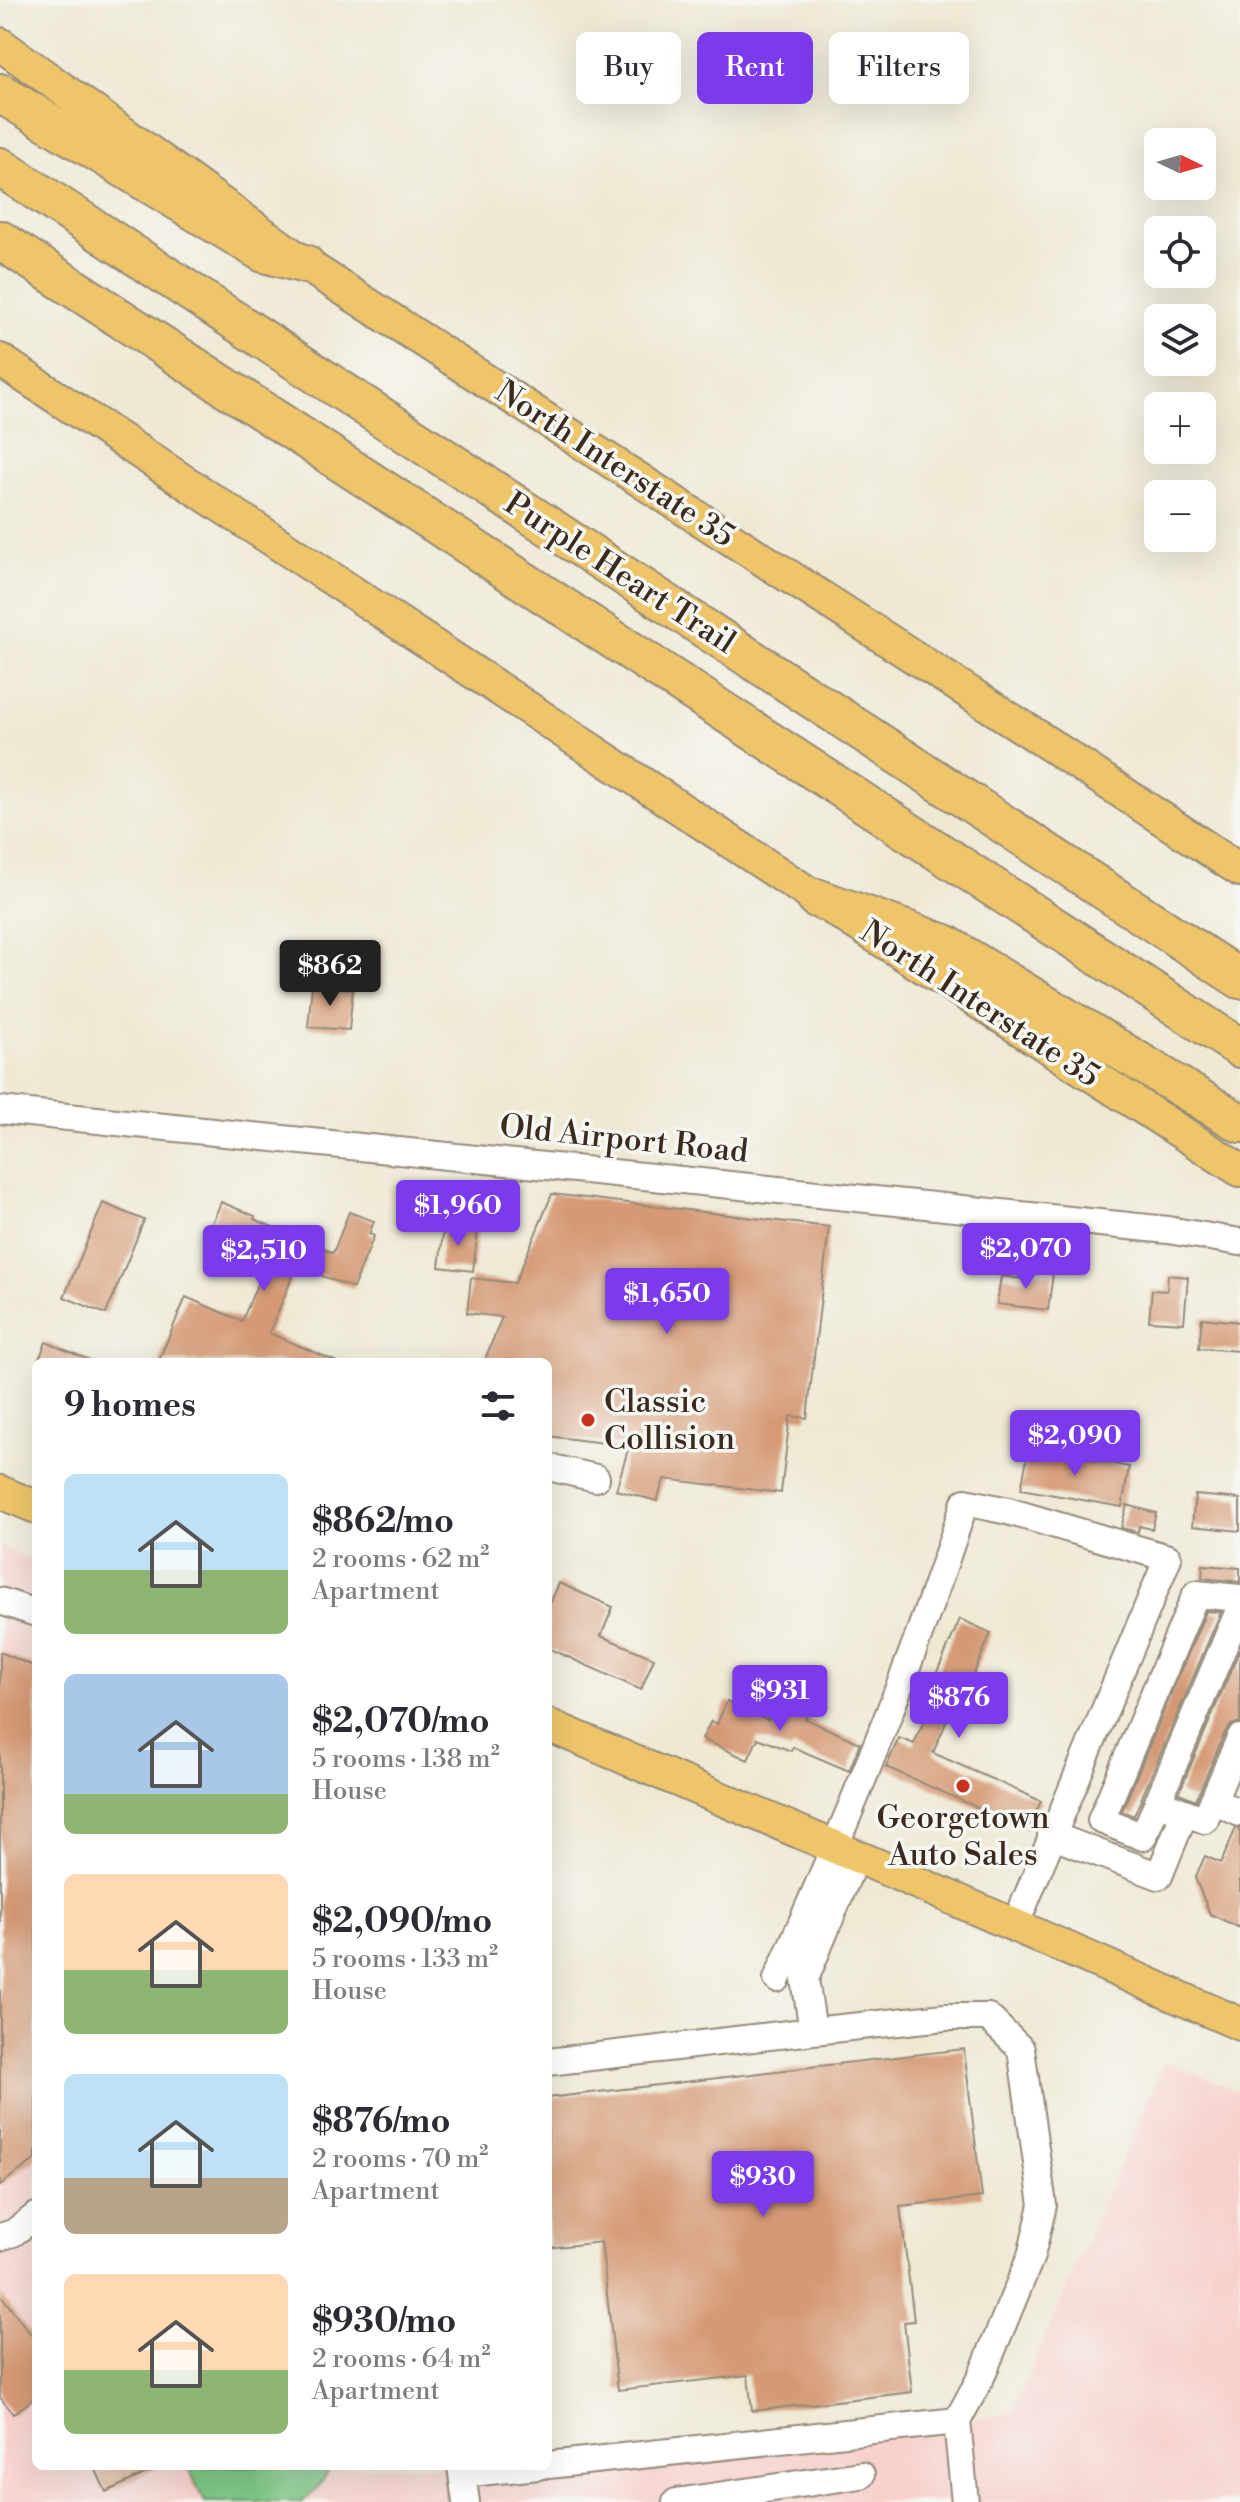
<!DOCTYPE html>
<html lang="en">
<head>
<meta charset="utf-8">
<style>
	body { margin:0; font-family:"Libre Bodoni",serif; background:#f2f2f3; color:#2b2b33; height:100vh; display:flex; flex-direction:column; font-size:30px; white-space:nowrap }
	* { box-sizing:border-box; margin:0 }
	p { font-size:26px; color:#7c7c81 }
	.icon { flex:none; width:44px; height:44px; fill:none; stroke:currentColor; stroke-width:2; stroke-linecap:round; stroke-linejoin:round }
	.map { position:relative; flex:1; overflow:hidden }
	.sheet { position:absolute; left:32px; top:1358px; width:520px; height:1112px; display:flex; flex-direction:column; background:#fff; border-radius:12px; box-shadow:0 8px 32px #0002 }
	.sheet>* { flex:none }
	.banner { position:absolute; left:576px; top:32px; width:544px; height:72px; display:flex; gap:16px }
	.needle { width:52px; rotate:95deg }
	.tools { position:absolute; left:1144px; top:128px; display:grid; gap:16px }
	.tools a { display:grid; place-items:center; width:72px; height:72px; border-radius:12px; background:#fff; box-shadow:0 8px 32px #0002; font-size:40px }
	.price { position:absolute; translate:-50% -68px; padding:0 18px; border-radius:8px; background:#7c3aed; color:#fff; font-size:26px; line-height:52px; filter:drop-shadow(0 2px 4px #0008) }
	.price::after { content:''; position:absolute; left:50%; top:48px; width:24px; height:18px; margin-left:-12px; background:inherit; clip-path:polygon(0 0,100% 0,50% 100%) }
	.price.selected { background:#222; color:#fff }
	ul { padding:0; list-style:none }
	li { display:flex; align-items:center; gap:24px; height:200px; padding:0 32px }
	li span { display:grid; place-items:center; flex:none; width:224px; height:160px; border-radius:12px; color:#555 }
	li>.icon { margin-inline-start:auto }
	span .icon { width:96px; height:96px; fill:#fffc; stroke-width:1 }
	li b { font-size:34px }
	h2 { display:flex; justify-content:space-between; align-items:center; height:96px; padding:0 32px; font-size:34px }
	.chip { padding:0 28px; border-radius:12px; background:#fff; box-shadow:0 8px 32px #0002; font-size:28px; line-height:72px }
	.chip.selected { background:#7c3aed; color:#fff }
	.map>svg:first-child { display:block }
	.built { fill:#f7d0cb }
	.green { fill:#7dc785; stroke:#5c7852; stroke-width:2 }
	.building { fill:#d59a75 }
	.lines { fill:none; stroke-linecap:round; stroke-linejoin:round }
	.minor-casing { stroke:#958a79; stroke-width:30 }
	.major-casing { stroke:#958a79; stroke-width:36 }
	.highway-casing { stroke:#958a79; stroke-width:42 }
	.minor { stroke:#fff; stroke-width:26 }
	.major { stroke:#eec569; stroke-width:32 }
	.highway { stroke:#eec569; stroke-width:38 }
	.poi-dot { fill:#c8321e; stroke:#f6f6f2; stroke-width:3 }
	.labels { text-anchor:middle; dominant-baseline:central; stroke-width:7; stroke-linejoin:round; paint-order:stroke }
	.street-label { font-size:32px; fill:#3b2a1e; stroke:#f6f6f2 }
	.poi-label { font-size:32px; fill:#3b2a1e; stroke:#f6f6f2; text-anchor:start }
</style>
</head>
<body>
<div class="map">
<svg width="1240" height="2502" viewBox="0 0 1240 2502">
	<rect width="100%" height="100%" fill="#f6f6f2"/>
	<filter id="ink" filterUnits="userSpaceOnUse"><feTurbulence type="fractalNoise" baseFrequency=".0125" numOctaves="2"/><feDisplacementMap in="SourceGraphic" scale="16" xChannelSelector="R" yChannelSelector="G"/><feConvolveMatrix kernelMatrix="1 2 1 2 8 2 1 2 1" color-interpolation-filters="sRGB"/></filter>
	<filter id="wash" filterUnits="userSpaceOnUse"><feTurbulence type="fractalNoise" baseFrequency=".006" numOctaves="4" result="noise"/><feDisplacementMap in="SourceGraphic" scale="32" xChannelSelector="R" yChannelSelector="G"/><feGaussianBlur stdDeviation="1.8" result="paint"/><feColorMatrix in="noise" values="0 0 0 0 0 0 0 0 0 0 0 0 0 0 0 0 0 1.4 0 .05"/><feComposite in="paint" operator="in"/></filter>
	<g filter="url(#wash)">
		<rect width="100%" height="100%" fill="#efe9d4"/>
		<path class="built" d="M0 1546 36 1562V2466H445L449 2491 1012 2413 1165 2061 1240 2092V2502H0Z"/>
		<path class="green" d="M188 2466H332L315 2491 302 2502H204Z"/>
		<g id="blocks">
			<path class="building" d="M312 985 353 989 349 1030 308 1027Z
				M552 1194 829 1227 807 1418 790 1416 781 1493 664 1479 657 1501 616 1490 629 1446 548 1436V1362H484L502 1317 467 1313 471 1278 515 1283Z
				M221 1202 255 1216 254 1219 333 1253 349 1212 374 1221 369 1234 374 1236 353 1288 297 1266 269 1333 337 1362H158L186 1297 242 1321 268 1258 208 1232Z
				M103 1203 144 1220 106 1314 64 1297Z
				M444 1225 478 1229 473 1271 439 1267Z
				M1025 1270 1053 1274 1048 1310 997 1304 1001 1276 1024 1279Z
				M1168 1275 1188 1277 1184 1323 1149 1321 1152 1290 1167 1291Z
				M1202 1318 1240 1322V1351L1199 1348Z
				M46 1342 94 1362H38Z
				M1029 1448 1129 1467 1122 1507 1021 1489Z
				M1195 1495 1240 1499V1531L1192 1526Z
				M1127 1505 1156 1513 1152 1529 1139 1526 1138 1532 1121 1528Z
				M1203 1565 1240 1568V1582L1202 1578Z
				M559 1583 613 1607 601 1636 654 1658 641 1690 548 1648V1608Z
				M1206 1611 1221 1612 1134 1816 1122 1811Z
				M960 1619 991 1633 966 1692 960 1690 933 1753 1041 1801 1028 1830 886 1767 899 1738 914 1744 941 1682 934 1679Z
				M1240 1649V1722L1231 1725 1225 1732 1196 1800 1179 1793Z
				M0 1652 36 1667V2159L0 2185Z
				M780 1693 810 1707 805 1719 860 1743 849 1771 793 1747 791 1751 758 1738 748 1760 702 1739 711 1721 717 1724 727 1701 768 1720Z
				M1236 1828 1240 1829V1928L1210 1914 1195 1878 1205 1856 1221 1863Z
				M964 2049 982 2197 900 2206 914 2321 904 2322 912 2392 752 2411 748 2375 618 2390 601 2242 548 2248V2098Z
				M0 2294 36 2341V2397L13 2414 0 2397Z
				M94 2466H162L106 2492Z"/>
		</g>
	</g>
	<g filter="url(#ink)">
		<use href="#blocks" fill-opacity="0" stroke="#958a79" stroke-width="2"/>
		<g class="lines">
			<defs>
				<path id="minor" d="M0 1110 1168 1230 1240 1242
					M548 1467 596 1478
					M1240 1598 1196 1594 1101 1820 1143 1837 1240 1608
					M0 1601 36 1613
					M1213 1801 1240 1813
					M1168 1806 1205 1820 1240 1738
					M1051 1835 1159 1876 1185 1812
					M777 1979C847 1822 912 1665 965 1502L1008 1511 1168 1558 1015 1926
					M548 2062 813 2031
					M0 2237 13 2233 36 2216
					M957 2421 965 2502
					M548 2465 957 2421 981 2377 1031 2256 1043 2205 1021 2049 988 2017H945L813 2031 805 1979 856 1856
					M461 2466 462 2474 538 2466
					M462 2474 466 2502
					M676 2502 861 2475"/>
				<path id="major" d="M0 44 305 264 1035 735 1240 870
					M0 360 816 898 1240 1170
					M0 1492 36 1507
					M548 1725 856 1856 1240 2024"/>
				<path id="highway" d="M0 93 264 253 305 264
					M0 167 1240 979
					M0 240 1240 1048
					M816 898 945 944 1240 1123"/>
			</defs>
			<use href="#minor" class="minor-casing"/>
			<use href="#major" class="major-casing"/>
			<use href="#highway" class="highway-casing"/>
			<use href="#minor" class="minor"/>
			<use href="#major" class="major"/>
			<use href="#highway" class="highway"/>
		</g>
	</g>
	<g class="poi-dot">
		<circle cx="588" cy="1420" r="8"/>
		<circle cx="963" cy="1786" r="8"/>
	</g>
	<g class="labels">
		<g class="street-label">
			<text transform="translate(615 464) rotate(33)">North Interstate 35</text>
			<text transform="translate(620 573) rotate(33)">Purple Heart Trail</text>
			<text transform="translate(980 1004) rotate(33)">North Interstate 35</text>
			<text transform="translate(624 1139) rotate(6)">Old Airport Road</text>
		</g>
		<g class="poi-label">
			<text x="604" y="1402">Classic<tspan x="604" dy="37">Collision</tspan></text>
			<text x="963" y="1818" text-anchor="middle">Georgetown<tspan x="963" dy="37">Auto Sales</tspan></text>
		</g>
	</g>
</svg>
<div class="tools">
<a><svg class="needle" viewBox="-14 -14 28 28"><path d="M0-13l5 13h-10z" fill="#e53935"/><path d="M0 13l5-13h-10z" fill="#7c7c81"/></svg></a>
<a><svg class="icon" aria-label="locate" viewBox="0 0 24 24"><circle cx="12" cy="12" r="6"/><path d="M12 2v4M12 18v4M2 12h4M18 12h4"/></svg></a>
<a><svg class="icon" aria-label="layers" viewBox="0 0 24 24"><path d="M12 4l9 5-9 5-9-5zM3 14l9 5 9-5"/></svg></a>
<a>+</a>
<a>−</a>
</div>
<b class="price selected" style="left:330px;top:1008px">$862</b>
<b class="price" style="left:458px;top:1248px">$1,960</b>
<b class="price" style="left:1026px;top:1291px">$2,070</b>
<b class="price" style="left:264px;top:1293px">$2,510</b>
<b class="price" style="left:667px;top:1336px">$1,650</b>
<b class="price" style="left:1075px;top:1478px">$2,090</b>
<b class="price" style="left:780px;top:1733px">$931</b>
<b class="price" style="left:959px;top:1740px">$876</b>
<b class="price" style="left:763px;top:2219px">$930</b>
<div class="banner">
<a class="chip">Buy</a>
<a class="chip selected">Rent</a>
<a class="chip">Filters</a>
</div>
<section class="sheet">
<h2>9 homes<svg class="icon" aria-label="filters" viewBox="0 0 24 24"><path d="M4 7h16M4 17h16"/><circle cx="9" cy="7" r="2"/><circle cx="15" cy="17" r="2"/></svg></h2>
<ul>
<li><span style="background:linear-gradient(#bfe0f5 60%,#8fb573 0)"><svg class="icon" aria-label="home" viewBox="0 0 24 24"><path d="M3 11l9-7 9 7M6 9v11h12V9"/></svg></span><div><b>$862/mo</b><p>2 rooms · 62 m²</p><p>Apartment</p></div></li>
<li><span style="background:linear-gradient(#a9c7e8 75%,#8fb573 0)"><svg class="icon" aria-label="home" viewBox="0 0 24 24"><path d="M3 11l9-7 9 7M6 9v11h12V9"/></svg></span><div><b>$2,070/mo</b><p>5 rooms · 138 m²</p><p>House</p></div></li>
<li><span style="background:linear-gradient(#ffd9b3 60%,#8fb573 0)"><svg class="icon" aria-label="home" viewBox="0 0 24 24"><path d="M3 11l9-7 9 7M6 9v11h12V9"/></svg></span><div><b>$2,090/mo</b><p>5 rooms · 133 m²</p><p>House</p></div></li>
<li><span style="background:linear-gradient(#bfe0f5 65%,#b9a48a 0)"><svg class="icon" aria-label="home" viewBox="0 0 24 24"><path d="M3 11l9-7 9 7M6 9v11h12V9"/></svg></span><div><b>$876/mo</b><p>2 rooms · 70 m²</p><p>Apartment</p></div></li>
<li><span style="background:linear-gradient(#ffd9b3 60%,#8fb573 0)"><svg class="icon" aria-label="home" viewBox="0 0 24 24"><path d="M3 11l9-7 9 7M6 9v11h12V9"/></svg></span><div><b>$930/mo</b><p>2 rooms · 64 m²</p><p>Apartment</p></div></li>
</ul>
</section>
</div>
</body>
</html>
